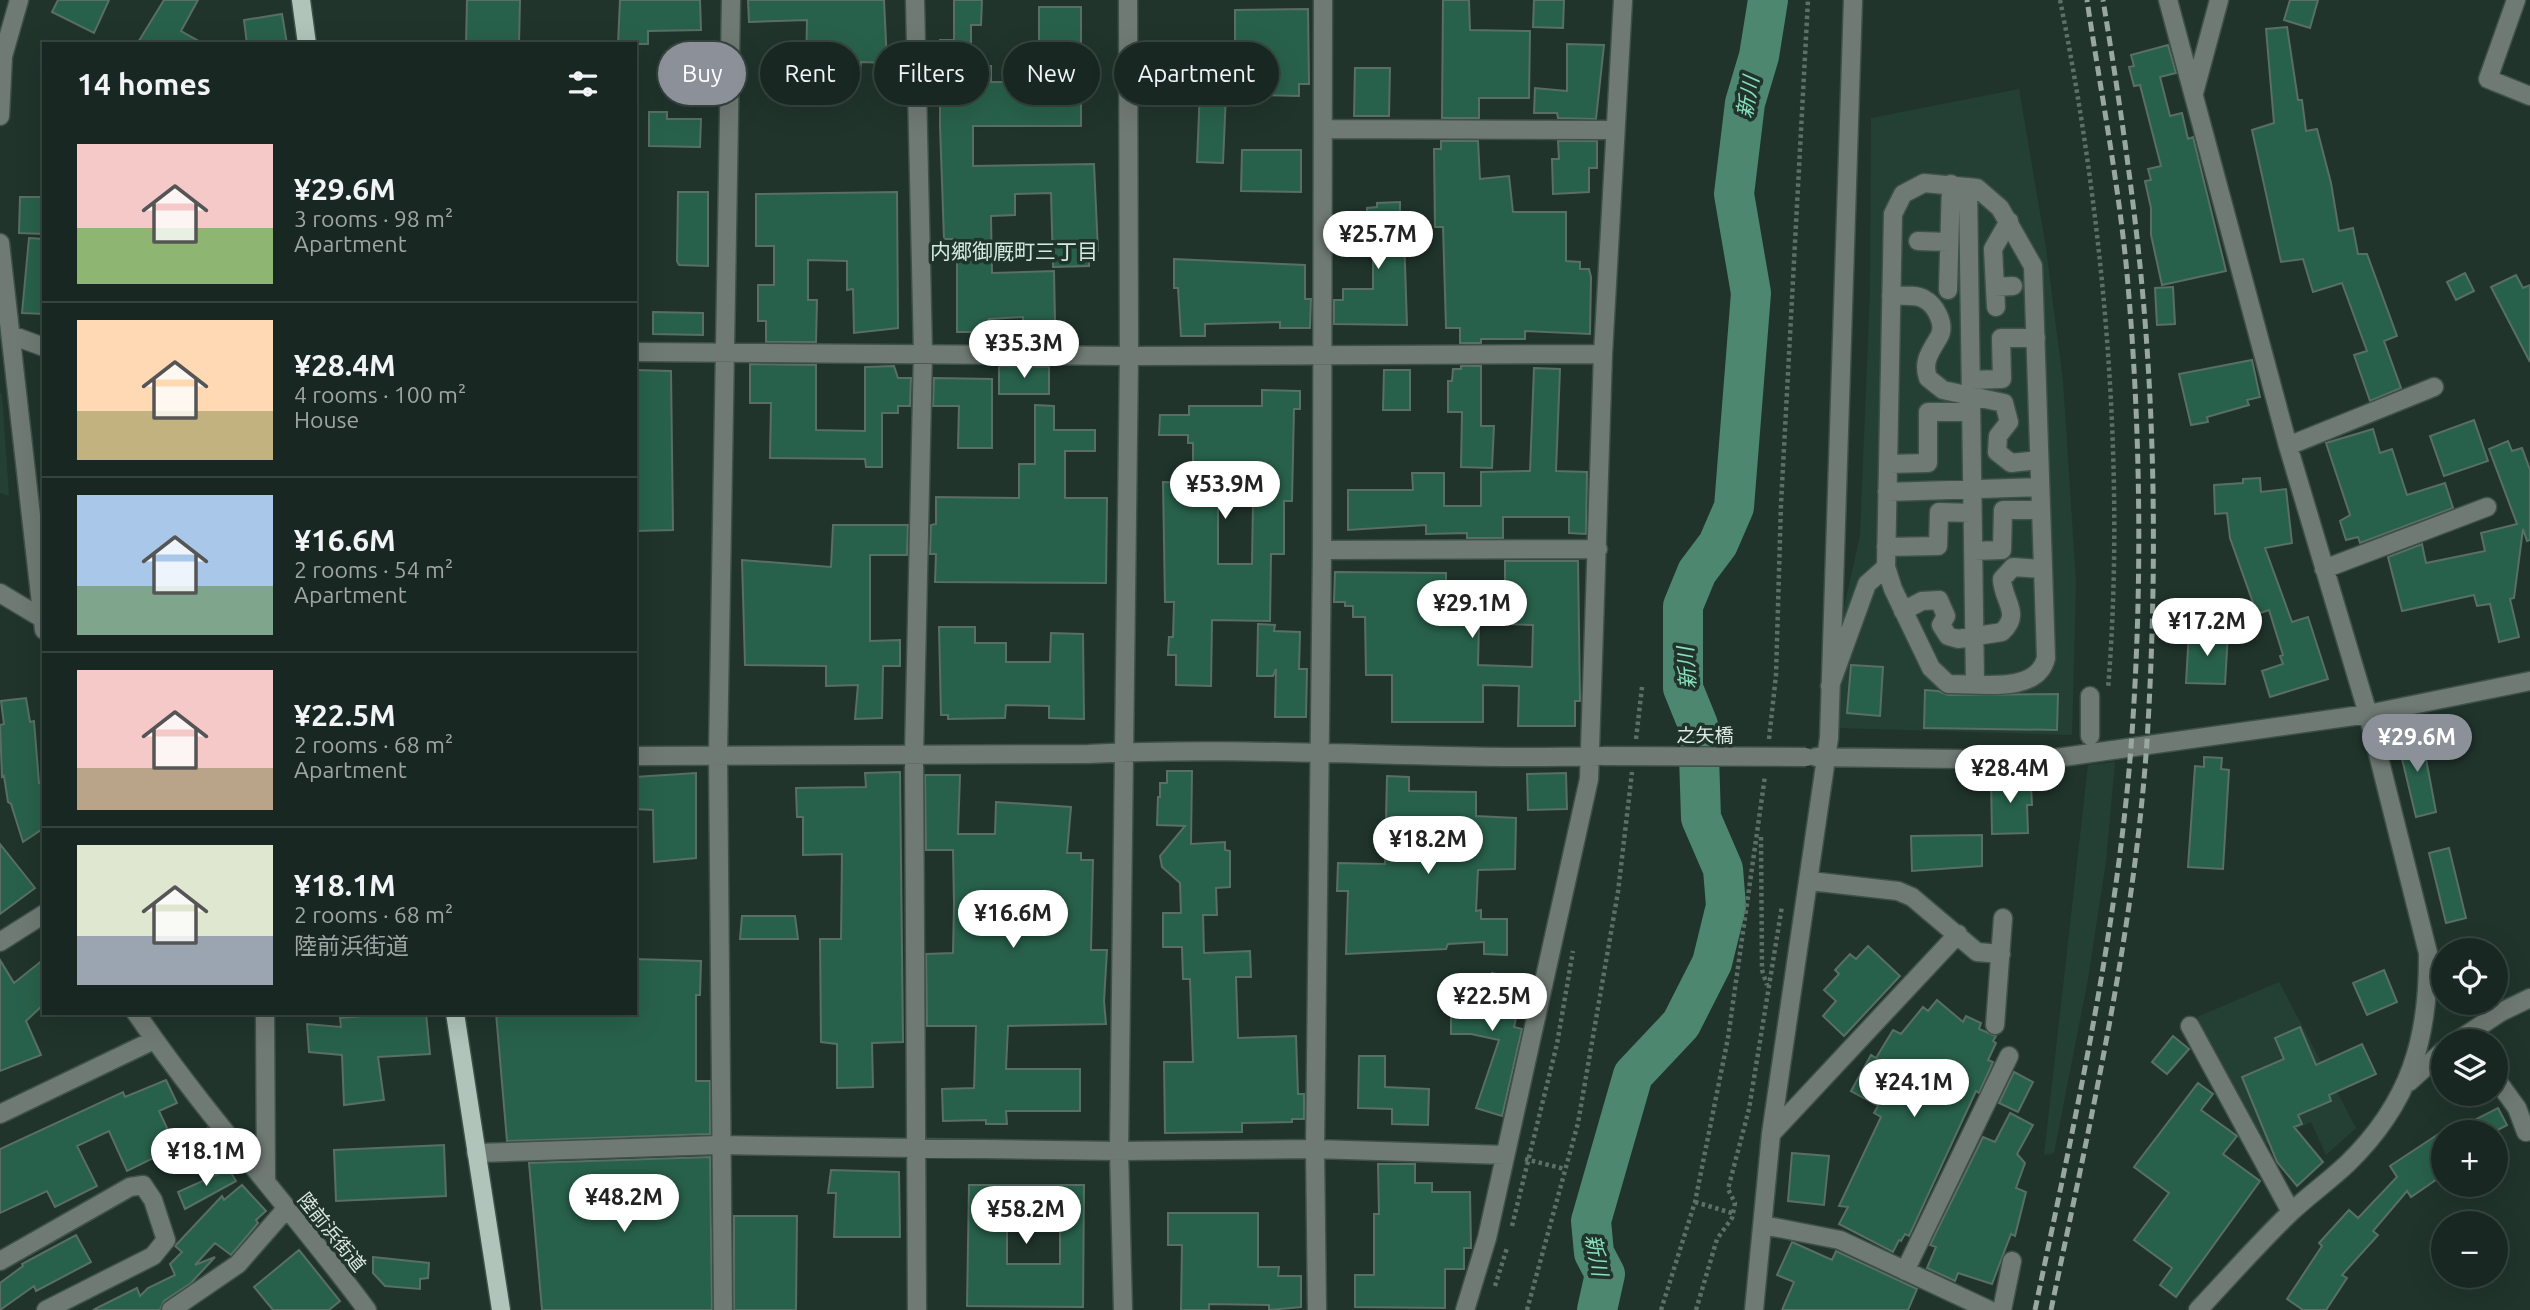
<!DOCTYPE html>
<html lang="en">
<head>
<meta charset="utf-8">
<style>
	body { margin:0; font-family:Ubuntu,"Noto Sans JP",sans-serif; background:#212f2a; color:#f1f3f6; height:100vh; display:flex; flex-direction:column; font-size:26px; white-space:nowrap }
	* { box-sizing:border-box; margin:0 }
	p { font-size:23px; color:#9fa5a5 }
	.icon { flex:none; width:38px; height:38px; fill:none; stroke:currentColor; stroke-width:2; stroke-linecap:round; stroke-linejoin:round }
	.map { position:relative; flex:1; overflow:hidden }
	.side { position:absolute; left:42px; top:42px; width:595px; height:973px; display:flex; flex-direction:column; background:#182721; border-radius:0px; box-shadow:0 7px 28px #0002,0 0 0 2px #36443f }
	.side>* { flex:none }
	.hud { position:absolute; left:658px; top:42px; width:665px; height:63px; display:flex; gap:14px }
	.controls { position:absolute; left:2431px; top:938px; display:grid; gap:14px }
	.controls a { display:grid; place-items:center; width:77px; height:77px; border-radius:50%; background:#182721; box-shadow:0 7px 28px #0002,0 0 0 2px #36443f; font-size:35px }
	.price { position:absolute; translate:-50% -60px; padding:0 16px; border-radius:24px; background:#fff; color:#222; font-size:23px; line-height:46px; filter:drop-shadow(0 2px 4px #0008) }
	.price::after { content:''; position:absolute; left:50%; top:42px; width:21px; height:16px; margin-left:-10px; background:inherit; clip-path:polygon(0 0,100% 0,50% 100%) }
	.price.active { background:#8c9099; color:#fff }
	ul { padding:0; list-style:none }
	li { display:flex; align-items:center; gap:21px; height:175px; padding:0 35px }
	li+li { border-top:2px solid #36443f }
	li span { display:grid; place-items:center; flex:none; width:196px; height:140px; border-radius:0px; color:#555 }
	li>.icon { margin-inline-start:auto }
	span .icon { width:84px; height:84px; fill:#fffc; stroke-width:1 }
	li b { font-size:30px }
	h2 { display:flex; justify-content:space-between; align-items:center; height:84px; padding:0 35px; font-size:30px }
	.chip { padding:0 24px; border-radius:32px; background:#182721; box-shadow:0 7px 28px #0002,0 0 0 2px #36443f; font-size:24px; line-height:63px }
	.chip.active { background:#8c9099; color:#fff }
	.map>svg:first-child { display:block }
	.built { fill:#244034 }
	.lines { fill:none; stroke-linecap:round; stroke-linejoin:round }
	.river { stroke:#4e876f; stroke-width:40 }
	.building { fill:#28614b; stroke:#596e64; stroke-width:2; fill-rule:evenodd }
	.minor-casing { stroke:#3e5149; stroke-width:21 }
	.major-casing { stroke:#3e5149; stroke-width:21 }
	.path { stroke:#5e6f68; stroke-width:4.5; stroke-dasharray:3.5 3.5; stroke-linecap:butt }
	.minor { stroke:#707a75; stroke-width:18 }
	.major { stroke:#b0c4ba; stroke-width:18 }
	.rail { stroke:#98a7a0; stroke-width:5; stroke-dasharray:10 5; stroke-linecap:butt }
	.minor-bridge-casing { stroke:#3e5149; stroke-width:21; stroke-linecap:butt }
	.minor-bridge { stroke:#707a75; stroke-width:18 }
	.labels { text-anchor:middle; dominant-baseline:central; stroke-width:7; stroke-linejoin:round; paint-order:stroke }
	.street-label { font-size:19px; fill:#dce8e2; stroke:#20342c }
	.water-label { font-size:21px; font-style:italic; fill:#89e1bc; stroke:#20342c }
	.neighbourhood-label { font-size:21px; fill:#d3ebdf; stroke:#20342c }
</style>
</head>
<body>
<div class="map">
<svg width="2530" height="1310" viewBox="0 0 2530 1310">
	<rect width="100%" height="100%" fill="#20342c"/>
	<path class="built" d="M2019 89 2046 248 2063 382 2076 582 2072 735 1838 728 1835 647 1860 536 1870 292 1871 118Z
		M0 393 2 394 9 496 0 493Z
		M2115 762 2106 861 2088 979 2054 1153 2044 1155 2088 765Z
		M2279 982 2356 1128 2326 1155 2311 1122 2264 1145 2197 1017Z"/>
	<g class="lines">
		<path class="river" d="M1597 1310 1605 1274 1594 1253 1591 1221 1633 1075 1681 1024 1712 963 1726 906 1723 869 1701 818 1698 725 1683 688V606L1697 572 1718 544 1734 507 1751 293 1734 194 1745 103 1759 56 1768 0"/>
	</g>
	<path class="building" d="M58 0H109L94 33 52 12Z
		M164 0H198L181 31 204 44H137Z
		M467 0H520L519 44H466Z
		M620 0H700L701 30 648 31V44H618Z
		M748 0H884L887 63 861 62 860 71 806 70 807 20 749 22Z
		M954 0H982L981 25H971V66H991V82H1039V7H1081V126H973V166L1094 164 1098 251H1089V266L1053 267 1051 193 1015 194V215L991 216 992 273 1054 271 1055 323 1023 324V317L989 319V332H957V239H944L940 126V40H954Z
		M1443 0H1469L1470 30 1530 31 1529 98H1479V118H1442Z
		M1534 0H1564L1563 28 1533 27Z
		M2290 0H2318L2310 28 2284 20Z
		M1308 9 1309 84H1299V96L1226 94 1223 163 1197 162 1200 89H1188V77H1181V60H1188V50L1235 51V10Z
		M282 14 287 44H247L244 20Z
		M2287 27 2298 100H2302L2306 131 2317 129 2331 183 2339 231 2353 228 2358 254H2367L2397 336 2384 341 2401 388 2370 401 2354 355 2367 351 2342 283 2313 292 2303 259 2281 262 2252 130 2274 123 2266 29Z
		M1567 44 1604 45 1596 119 1558 118 1557 113H1534L1535 88 1567 91Z
		M2168 45 2176 73 2160 77 2170 116 2182 113 2188 139 2193 137 2226 271 2162 285 2151 235V208L2145 181 2151 180 2148 169 2161 166 2140 85 2134 86 2129 67 2134 66 2131 55Z
		M1355 68H1390L1389 116H1354Z
		M649 112H667V119H701L700 147 649 146Z
		M1441 141H1478L1480 179 1509 176 1513 212H1566V261L1580 262V269H1589L1591 277 1590 334 1525 331V339H1481V343H1460V328H1446L1443 227H1435L1434 149H1441Z
		M1558 141H1597V168H1589V192L1553 194 1552 159H1559Z
		M1242 150H1301V192L1241 191Z
		M678 192H708V266L679 265 677 261Z
		M897 192 898 328 854 333 853 289 847 290V261L808 260V300H817L816 342H766V321H758V285H774V246H756V194Z
		M20 197H44V234L19 233Z
		M1400 202V235H1404L1407 325 1334 324V300H1343V289H1373V250H1353L1352 215 1367 214V208L1377 207V203Z
		M29 238 44 239V314L22 313Z
		M1174 259 1305 265V299H1311L1310 328H1280V322L1205 324V336H1181L1178 288H1174Z
		M2465 273 2474 291 2456 300 2447 282Z
		M2516 275 2523 288 2530 285V362L2491 287Z
		M2173 287 2175 324 2157 325 2155 288Z
		M653 312 703 313V335L653 334Z
		M2252 360 2260 397 2247 400 2249 405 2207 417 2208 422 2191 425 2179 374Z
		M750 364 816 365V430L865 431V367L894 366 898 378H911L910 406H898V413H882V467H866L865 459 770 458 771 403H750Z
		M999 366 1049 367V394H999Z
		M1461 366H1481V426H1494L1492 468 1461 467 1462 412H1448V381H1452L1453 369H1461Z
		M1534 368 1560 369 1556 471 1587 472 1586 534 1569 533V517H1503V538H1467V533L1426 534V525L1348 530V490H1413L1412 473H1444V506H1481V472L1530 471Z
		M635 370 671 371 673 530 635 531Z
		M1384 370H1410V410H1383Z
		M934 378 992 379V448H958L959 406H933Z
		M1262 390 1300 391V409H1294L1292 501H1284V554H1271L1270 621 1212 620 1211 686 1176 685V655H1168L1169 637H1173L1174 602H1165L1163 482 1193 483V443H1188V435H1159L1160 415H1189V406H1262ZM1218 501H1253L1252 564H1218Z
		M1035 405 1054 406V430H1095V451H1065V498H1107L1106 583 935 582 936 554H930L931 525 936 524V497L1019 498V464H1035Z
		M2474 420 2488 461 2444 476 2430 436Z
		M2373 429 2380 453 2392 449 2407 495 2445 483 2453 508 2360 543 2358 537 2346 540 2340 521 2350 515 2326 443Z
		M2508 441 2512 451 2522 448 2530 470V540L2527 541 2523 529 2514 598 2510 599 2519 637 2499 642 2490 604 2477 606 2474 595 2402 611 2388 557 2422 544 2426 563 2485 551 2481 533 2517 524 2489 449Z
		M2260 478 2261 492 2286 489 2292 543 2265 548 2292 622 2308 617 2328 679 2270 697 2262 671 2283 664 2280 656 2283 655 2269 610 2257 614 2230 538 2227 513 2215 514 2214 485 2243 483V479Z
		M833 525H908L907 555H870V641L900 640V666H883L882 718 855 719 858 685 826 686V666L745 665 742 560 831 567Z
		M1505 561H1578L1580 701H1575V726H1518L1519 686 1483 685V722H1392V675H1366L1365 617H1353V606H1345V602H1334L1335 572 1446 573V581L1505 583ZM1479 623 1533 625 1532 667 1478 665Z
		M1258 624 1275 625 1274 631 1300 632 1299 669H1307L1306 717H1275L1276 669 1273 676H1257Z
		M939 627H975V643H1006V662H1050L1051 633 1083 634 1084 719 1049 718V706L1006 705 1005 718 948 719V715H941Z
		M2189 631 2228 633 2225 684 2186 683Z
		M1851 665 1883 667 1880 716 1847 713Z
		M1925 690 1938 691 1948 695 2058 694 2057 730 1924 728Z
		M26 698 30 722 34 721 39 783H44V828L23 842 11 804 8 802 4 776 2 777 0 725 4 724 1 701Z
		M2421 732 2436 812 2416 817 2397 738Z
		M2204 757 2222 758 2221 769 2229 770 2223 869 2188 867 2195 766 2204 767Z
		M1167 771H1192L1191 844 1225 842V850L1230 851V887L1216 888 1217 915H1203L1204 953 1250 951 1251 977H1236L1238 1038 1296 1036 1298 1094H1304V1119H1292V1122L1242 1123V1132L1165 1133 1164 1062H1193L1190 979H1183L1182 947H1163V913H1181L1180 883 1162 867 1160 856 1185 826 1157 825 1158 797H1160V783H1167Z
		M900 772 903 1042 872 1043 873 1087 837 1088V1044L821 1042 820 939H841L842 854 803 855V817H797L796 788 866 787 865 773Z
		M696 773V858L654 862 653 810 635 809V777Z
		M1566 773 1567 809 1528 810 1527 774Z
		M925 775H960L958 834H995L996 802 1071 807 1067 853H1081V860H1093L1091 950H1107L1104 1001 1106 1024 1008 1026 1006 1069H1080V1111H1006L1007 1124H986V1120L943 1121 942 1089 974 1088 976 1026H927L926 954 953 953 954 904 953 850H926Z
		M1387 776 1409 777V791L1476 792V816L1516 818 1515 869 1478 870 1476 911 1481 910V919H1507V955L1484 954V942L1448 944 1446 949 1346 954 1348 891H1337L1338 863 1385 864Z
		M2027 777 2026 785H2031L2032 805H2027L2028 833 1992 834 1991 779Z
		M1982 835V866L1912 871 1911 836Z
		M0 844 35 888 0 914Z
		M2449 848 2466 918 2446 923 2429 853Z
		M742 916H795L798 939H740Z
		M1868 946 1900 976 1844 1036 1823 1016 1836 1001 1824 990 1839 974 1835 970 1850 954 1856 959Z
		M44 959V1004L26 1021 41 1055 0 1071V960L14 983Z
		M635 959 701 961 700 995H696V1081H710V1134L507 1141 496 1013H635Z
		M2384 970 2397 1002 2367 1015 2353 983Z
		M1492 973 1524 980 1514 1027 1522 1029 1502 1116 1476 1108 1499 1040 1471 1034H1451V992H1488Z
		M1937 1000 1963 1022 1966 1016 1981 1023 1979 1029 1996 1036 1993 1041 1996 1043 1988 1060 1993 1062 1979 1093 1976 1091 1909 1236 1905 1234 1901 1241 1899 1240 1893 1252 1839 1224 1848 1207 1839 1206 1881 1117 1874 1113 1878 1106 1851 1091 1871 1055 1876 1058 1893 1030 1901 1034 1923 1007 1928 1011Z
		M399 1013H426L430 1054 378 1057 384 1100 344 1105 342 1055 309 1052 307 1024 341 1027 340 1018Z
		M2300 1027 2316 1065 2362 1044 2376 1074 2329 1095 2331 1101 2298 1115 2302 1124 2294 1127 2323 1162 2297 1186 2277 1162 2242 1077 2284 1059 2275 1038Z
		M2173 1036 2189 1049 2167 1074 2152 1062Z
		M1359 1056H1385V1087L1429 1089 1428 1125 1392 1124V1109L1358 1108Z
		M2014 1072 2033 1082 2018 1112 1999 1103Z
		M166 1080 177 1103 159 1111 176 1147 127 1171 109 1131 77 1146 97 1186 55 1207 47 1191 0 1213V1149L123 1092 125 1097Z
		M2198 1083 2213 1094 2201 1110 2237 1136 2223 1154 2260 1181 2176 1297 2160 1285 2172 1268 2134 1240 2169 1193 2134 1167Z
		M2498 1108 2507 1125 2494 1132H2451Z
		M2010 1113 2033 1125 2017 1154 2025 1163 2016 1188 2026 1192 2015 1236 2011 1234 1992 1284 1958 1273 1955 1281 1927 1268 1936 1247 1930 1245 1983 1137 1995 1142Z
		M208 1128 227 1152 211 1163 194 1137Z
		M2443 1131V1175L2411 1197 2407 1191 2373 1231 2378 1235 2342 1275 2347 1278 2326 1310H2303L2287 1299 2322 1246 2319 1243 2349 1210 2358 1218 2397 1177 2390 1166Z
		M444 1145 446 1196 336 1201 334 1150Z
		M1792 1153 1829 1156 1824 1205 1788 1201Z
		M710 1157 712 1310H542L529 1163Z
		M1378 1164H1415V1183H1432V1192H1470L1471 1248H1464V1269H1445V1308L1355 1307V1275H1374V1214H1379Z
		M229 1169 236 1181 185 1209 178 1192Z
		M831 1170 899 1172 900 1237H834L836 1193H828Z
		M242 1185 266 1211 256 1220 258 1223 231 1255 215 1243 195 1265 215 1257 191 1283 164 1301 160 1310H93L137 1288 140 1296 148 1288 175 1275 170 1264 182 1252 175 1246 222 1196 224 1200Z
		M969 1185H1084L1083 1307 967 1306ZM1007 1227H1060V1264H1007Z
		M1168 1213H1258V1267H1279L1278 1276H1301V1307L1269 1310V1305L1209 1304V1310H1181L1182 1245H1168Z
		M734 1216H797L796 1310H734Z
		M76 1235 91 1262 36 1291 34 1286 0 1310V1283L23 1266 22 1264Z
		M1792 1242 1832 1260 1836 1251 1917 1289 1908 1310H1782L1794 1282 1777 1275Z
		M299 1250 340 1301 329 1310H273L254 1287Z
		M373 1257 429 1263 428 1278 420 1279V1289L385 1286 373 1273Z"/>
	<g class="lines">
		<defs>
			<path id="minor" d="M915 0 923 352 914 754 917 1310
				M2168 0 2288 446 2368 714 2428 953C2429 1039 2410 1103 2347 1164 2329 1181 2308 1196 2290 1213 2258 1244 2228 1278 2198 1310
				M2516 0 2488 79 2530 96
				M2194 93 2219 0
				M0 116 3 56 19 0
				M1323 129 1614 130
				M1968 187 1975 683
				M1918 241 1949 242
				M0 243 44 630
				M1995 287 2013 286
				M1948 290 1951 184
				M1891 296C1901 296 1916 294 1924 299 1936 305 1946 325 1939 337 1931 351 1922 361 1928 378L1943 390 2004 403 2009 422 1998 436 1997 452 2011 463 2039 460
				M1996 307 1993 249 2009 221
				M11 335 44 347
				M635 352 1129 356 1603 354
				M1971 380 2002 379 2001 338H2036
				M2288 446 2434 387
				M1888 464 1928 463V412H1970
				M1887 492 2040 487
				M1886 547 1938 546 1939 512 1972 513
				M1322 550 1598 549
				M1973 551 2002 550 2003 510H2041
				M2324 569 2487 507
				M0 593 40 617
				M1903 611 1922 601 1939 600 1946 616 1941 625 1948 636 1958 639 2002 632C2022 613 2003 602 2002 579L2013 567 2043 569
				M1830 686 1867 584 1886 567 1893 214 1903 194 1924 183 1977 188 2000 208 2033 266 2046 658C2037 695 1978 683 1948 684L1931 668 1893 589 1886 567
				M2090 736V696
				M635 756 1088 754C1258 745 1429 761 1599 756
				M1816 757 2042 760 2368 714 2530 681
				M1810 881 1898 891 1912 897 1977 952 2001 954
				M0 942 44 914
				M136 1013C207 1117 292 1209 367 1310
				M265 1013 266 1181
				M1995 1025 2003 918
				M2190 1026 2291 1212
				M2457 1041 2501 1012 2530 998
				M2496 1079 2517 1108 2526 1132
				M2409 1082 2443 1051
				M0 1114 154 1040
				M1771 1134 1958 934
				M476 1153 719 1145 1119 1151 1315 1149 1505 1155
				M1763 1225 1840 1240 1989 1310
				M0 1261 130 1187 143 1185 153 1200 166 1240 153 1256 46 1310
				M1905 1271 2009 1056
				M171 1310 238 1264 286 1209
				M723 1310 718 754 731 0
				M1123 1310 1119 1151 1129 356 1128 0
				M1317 1310 1315 1149 1322 550 1323 0
				M1465 1310 1487 1238 1589 779 1603 354 1623 0
				M1754 1310 1771 1134 1829 738 1853 0
				M2002 1310 2012 1261"/>
			<path id="major" d="M301 0 307 44
				M455 1013 501 1310"/>
		</defs>
		<use href="#minor" class="minor-casing"/>
		<use href="#major" class="major-casing"/>
		<path class="path" d="M2060 0C2104 218 2126 467 2108 689
			M1636 739 1642 687
			M1769 739 1776 675 1781 504 1808 0
			M1761 837 1762 970 1767 985
			M1525 1159 1565 1169
			M1695 1202 1732 1213
			M1512 1226 1557 1044 1573 951
			M1495 1286 1507 1248
			M1527 1310 1578 1123 1618 892 1632 772
			M1661 1310 1695 1202 1728 1038 1765 776
			M1696 1310 1717 1239 1732 1218 1735 1203 1728 1189 1749 1109 1782 906"/>
		<use href="#minor" class="minor"/>
		<use href="#major" class="major"/>
		<path class="rail" d="M2035 1310C2074 1124 2116 938 2131 747 2143 587 2141 423 2126 263 2117 175 2100 87 2087 0
			M2051 1310C2090 1122 2134 933 2147 741 2157 581 2156 416 2139 256 2130 171 2117 85 2103 0"/>
		<defs>
			<path id="minor-bridge" d="M1603 756 1806 757"/>
		</defs>
		<use href="#minor-bridge" class="minor-bridge-casing"/>
		<use href="#minor-bridge" class="minor-bridge"/>
	</g>
	<g class="labels">
		<g class="street-label">
			<text x="1705" y="735">之矢橋</text>
			<text transform="translate(332 1232) rotate(51)">陸前浜街道</text>
		</g>
		<g class="water-label">
			<text transform="translate(1747 97) rotate(-80)">新川</text>
			<text transform="translate(1686 668) rotate(-94)">新川</text>
			<text transform="translate(1597 1255) rotate(79)">新川</text>
		</g>
		<g class="neighbourhood-label">
			<text x="1014" y="251">内郷御厩町三丁目</text>
		</g>
	</g>
</svg>
<div class="controls">
<a><svg class="icon" aria-label="locate" viewBox="0 0 24 24"><circle cx="12" cy="12" r="6"/><path d="M12 2v4M12 18v4M2 12h4M18 12h4"/></svg></a>
<a><svg class="icon" aria-label="layers" viewBox="0 0 24 24"><path d="M12 4l9 5-9 5-9-5zM3 14l9 5 9-5"/></svg></a>
<a>+</a>
<a>−</a>
</div>
<b class="price" style="left:1378px;top:271px">¥25.7M</b>
<b class="price" style="left:1024px;top:380px">¥35.3M</b>
<b class="price" style="left:1225px;top:521px">¥53.9M</b>
<b class="price" style="left:1472px;top:640px">¥29.1M</b>
<b class="price" style="left:2207px;top:658px">¥17.2M</b>
<b class="price active" style="left:2417px;top:774px">¥29.6M</b>
<b class="price" style="left:2010px;top:805px">¥28.4M</b>
<b class="price" style="left:1428px;top:876px">¥18.2M</b>
<b class="price" style="left:1013px;top:950px">¥16.6M</b>
<b class="price" style="left:1492px;top:1033px">¥22.5M</b>
<b class="price" style="left:1914px;top:1119px">¥24.1M</b>
<b class="price" style="left:206px;top:1188px">¥18.1M</b>
<b class="price" style="left:624px;top:1234px">¥48.2M</b>
<b class="price" style="left:1026px;top:1246px">¥58.2M</b>
<div class="hud">
<a class="chip active">Buy</a>
<a class="chip">Rent</a>
<a class="chip">Filters</a>
<a class="chip">New</a>
<a class="chip">Apartment</a>
</div>
<section class="side">
<h2>14 homes<svg class="icon" aria-label="filters" viewBox="0 0 24 24"><path d="M4 7h16M4 17h16"/><circle cx="9" cy="7" r="2"/><circle cx="15" cy="17" r="2"/></svg></h2>
<ul>
<li><span style="background:linear-gradient(#f6c9c9 60%,#8fb573 0)"><svg class="icon" aria-label="home" viewBox="0 0 24 24"><path d="M3 11l9-7 9 7M6 9v11h12V9"/></svg></span><div><b>¥29.6M</b><p>3 rooms · 98 m²</p><p>Apartment</p></div></li>
<li><span style="background:linear-gradient(#ffd9b3 65%,#c2b280 0)"><svg class="icon" aria-label="home" viewBox="0 0 24 24"><path d="M3 11l9-7 9 7M6 9v11h12V9"/></svg></span><div><b>¥28.4M</b><p>4 rooms · 100 m²</p><p>House</p></div></li>
<li><span style="background:linear-gradient(#a9c7e8 65%,#7fa58c 0)"><svg class="icon" aria-label="home" viewBox="0 0 24 24"><path d="M3 11l9-7 9 7M6 9v11h12V9"/></svg></span><div><b>¥16.6M</b><p>2 rooms · 54 m²</p><p>Apartment</p></div></li>
<li><span style="background:linear-gradient(#f6c9c9 70%,#b9a48a 0)"><svg class="icon" aria-label="home" viewBox="0 0 24 24"><path d="M3 11l9-7 9 7M6 9v11h12V9"/></svg></span><div><b>¥22.5M</b><p>2 rooms · 68 m²</p><p>Apartment</p></div></li>
<li><span style="background:linear-gradient(#dfe7d0 65%,#9aa5b1 0)"><svg class="icon" aria-label="home" viewBox="0 0 24 24"><path d="M3 11l9-7 9 7M6 9v11h12V9"/></svg></span><div><b>¥18.1M</b><p>2 rooms · 68 m²</p><p>陸前浜街道</p></div></li>
</ul>
</section>
</div>
</body>
</html>
